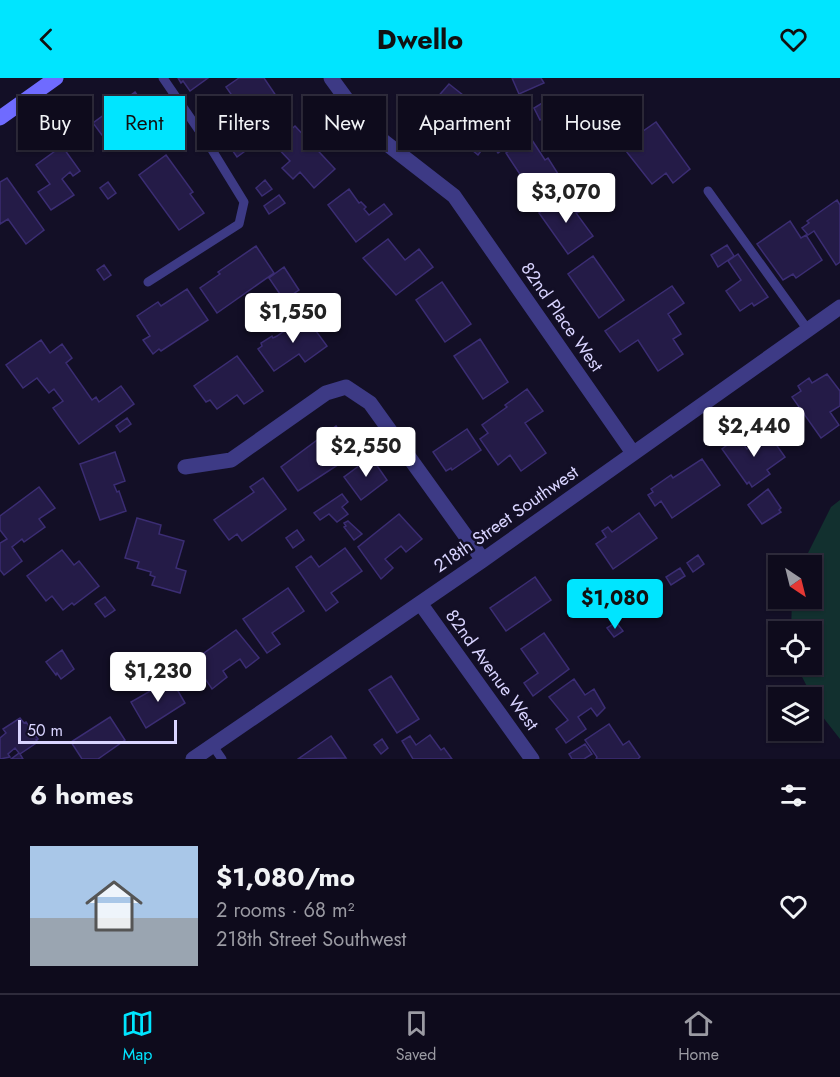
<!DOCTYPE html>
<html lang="en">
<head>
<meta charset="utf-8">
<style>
	body { margin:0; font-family:Jost,sans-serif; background:#171425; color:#f1f3f6; height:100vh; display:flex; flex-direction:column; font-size:22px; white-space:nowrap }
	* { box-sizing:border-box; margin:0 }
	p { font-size:20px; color:#9b9ba3 }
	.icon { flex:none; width:33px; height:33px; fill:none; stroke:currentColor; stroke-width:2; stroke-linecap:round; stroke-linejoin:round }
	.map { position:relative; height:681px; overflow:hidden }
	.side { display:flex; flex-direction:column; background:#0e0b1c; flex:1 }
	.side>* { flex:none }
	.guide { position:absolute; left:18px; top:18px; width:804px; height:54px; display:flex; gap:12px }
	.needle { width:39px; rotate:145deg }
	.tools { position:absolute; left:768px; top:477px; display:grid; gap:12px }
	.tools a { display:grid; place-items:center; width:54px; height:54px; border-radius:0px; background:#0e0b1c; box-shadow:0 2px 4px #0004,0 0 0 2px #2e2b3b; font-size:30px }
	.scale { position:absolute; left:18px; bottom:15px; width:159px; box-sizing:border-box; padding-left:6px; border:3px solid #d9d4ff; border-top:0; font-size:16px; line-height:21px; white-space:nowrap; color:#d9d4ff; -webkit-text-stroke:4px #130f26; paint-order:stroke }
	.price { position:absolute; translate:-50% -51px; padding:0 14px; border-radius:6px; background:#fff; color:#222; font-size:20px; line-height:39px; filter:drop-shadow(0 2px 3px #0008) }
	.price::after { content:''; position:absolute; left:50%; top:36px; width:18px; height:14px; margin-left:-9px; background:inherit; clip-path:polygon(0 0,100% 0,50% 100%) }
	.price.current { background:#00e5ff; color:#111 }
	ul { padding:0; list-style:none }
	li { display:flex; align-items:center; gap:18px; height:150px; padding:0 30px }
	li span { display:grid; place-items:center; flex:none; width:168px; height:120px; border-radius:0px; color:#555 }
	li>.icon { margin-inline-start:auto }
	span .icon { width:72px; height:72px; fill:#fffc; stroke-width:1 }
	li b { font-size:26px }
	h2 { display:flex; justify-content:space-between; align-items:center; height:72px; padding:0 30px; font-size:26px }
	.pill { padding:0 21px; border-radius:0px; background:#0e0b1c; box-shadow:0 2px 4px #0004,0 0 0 2px #2e2b3b; font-size:21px; line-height:54px }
	.pill.current { background:#00e5ff; color:#111 }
	header { display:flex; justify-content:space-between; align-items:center; height:78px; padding:0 30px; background:#00e5ff; color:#111; font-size:27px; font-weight:700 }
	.tab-bar { display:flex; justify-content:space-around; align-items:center; height:84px; border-top:2px solid #2e2b3b; background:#0e0b1c; font-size:16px; color:#9b9ba3 }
	.tab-bar a { display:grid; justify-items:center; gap:3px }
	.tab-bar .current { color:#00e5ff }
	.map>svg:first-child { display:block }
	.green { fill:#12302f }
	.building { fill:#241b47; stroke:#3b2d73; stroke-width:1.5 }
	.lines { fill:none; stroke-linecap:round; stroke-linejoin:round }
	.service { stroke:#3d3a85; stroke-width:9 }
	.minor { stroke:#3d3a85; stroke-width:15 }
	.secondary { stroke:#6f6bff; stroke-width:15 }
	.labels { text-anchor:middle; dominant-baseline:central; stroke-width:5; stroke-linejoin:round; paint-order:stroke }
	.street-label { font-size:18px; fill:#d9d4ff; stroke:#130f26 }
</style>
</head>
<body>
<header><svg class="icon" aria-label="back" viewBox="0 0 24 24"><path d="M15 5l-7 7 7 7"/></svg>Dwello<svg class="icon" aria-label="heart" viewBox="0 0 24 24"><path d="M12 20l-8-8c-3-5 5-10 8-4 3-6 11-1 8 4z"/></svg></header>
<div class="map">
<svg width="840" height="681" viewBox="0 0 840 681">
	<rect width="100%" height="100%" fill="#130f26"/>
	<path class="green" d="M840 422V661L822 638 796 587 812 586V554L791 553 792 521 812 520V488L802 487 831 429Z"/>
	<path class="building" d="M178 0H208L190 13 183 3 181 5Z
		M239 0H264L283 28 254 49 226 9Z
		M512 0H541L544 5 519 16Z
		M449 6 501 47 478 77 444 49 441 53 421 38Z
		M135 14 164 54 147 67 133 50 110 68 93 45Z
		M547 22 554 34 540 42 534 30Z
		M243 40 259 63 237 79 221 56Z
		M656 44 690 91 673 105 666 95 652 106 622 68Z
		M295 48 335 91 314 110 300 94 293 101 282 90 290 83 274 66Z
		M530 59 545 82 548 80 560 99 533 116 506 75Z
		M500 61 506 69 498 75 492 67Z
		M62 68 80 93 73 98 70 94 62 101 74 117 51 132 38 114 50 106 36 87Z
		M166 77 193 114 190 116 204 135 179 152 139 97Z
		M7 100 44 152 26 166 8 141 0 146V104Z
		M265 102 272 111 262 118 256 110Z
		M108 104 116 115 108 121 100 110Z
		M349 111 359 125 361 124 366 129 364 131 369 137 384 126 392 136 356 164 328 127Z
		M566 116 579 134 576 135 593 158 568 176 539 135Z
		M279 117 285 125 269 136 264 128Z
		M837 122 840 127V184L836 187 814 153 808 157 802 150 809 145 807 143Z
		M790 143 801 160 806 157 822 182 796 200 793 196 783 202 757 166Z
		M388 161 405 182 419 171 433 189 396 217 363 180Z
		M727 167 734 178 718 189 711 177Z
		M256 168 274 195 217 235 200 210 220 196 218 194Z
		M738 176 768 219 754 228 752 225 740 233 726 213 741 202 728 183Z
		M593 178 624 222 599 240 568 196Z
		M104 187 111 197 104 202 97 192Z
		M284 189 299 212 284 222 269 200Z
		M442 204 471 246 445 264 416 222Z
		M672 208 684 225 668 236 681 256 673 261 683 276 658 293 638 262 620 274 605 253Z
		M187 211 208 242 161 273 159 271 153 276 143 262 150 258 137 238 158 224 161 228Z
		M305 238 327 268 305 284 299 276 274 293 258 271 262 268 261 265 272 258 273 260 277 258Z
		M480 261 508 304 483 321 454 278Z
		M41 262 50 275 62 266 72 280 66 285 92 322 96 319 99 324 121 308 134 326 79 366 53 330 63 323 54 311 49 315 37 300 23 310 6 287Z
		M237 278 263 313 244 326 237 317 217 331 210 322 206 324 194 308Z
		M827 296 840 313V328L830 334 839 347 821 360 792 319 801 313 798 308 809 300 812 305Z
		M527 311 543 333 525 345 546 375 521 393 510 377 498 387 480 361 488 355 482 347 507 329 505 327Z
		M127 340 131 346 120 354 116 348Z
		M336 348 356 375 298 413 281 389Z
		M467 351 481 372 452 392 451 390 446 393 433 374Z
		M768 355 785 379 767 392 770 396 752 409 749 404 747 406 722 371 738 359 747 371Z
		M115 374 125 403 114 407 117 414 119 413 126 433 100 442 80 386Z
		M371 379 387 402 361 422 344 399Z
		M702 381 720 407 672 440 661 423 655 428 648 417 653 414 651 411 671 397 673 400Z
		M263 400 286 431 242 463 237 456 229 462 214 442 254 414 250 409Z
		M39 409 55 430 39 441 45 449 24 464 22 461 12 469 22 483 4 497 0 492V465L7 461 0 452V438Z
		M768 411 781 430 779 432 781 434 762 446 748 427Z
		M342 416 348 424 342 429 348 436 337 444 329 436 320 442 314 435Z
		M639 435 657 460 613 491 596 466 606 459 602 453 608 449 612 454Z
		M399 436 422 461 406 474 401 468 385 481 393 490 381 501 358 469Z
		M137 440 161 447 159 456 184 463 176 490 186 493 180 515 152 507 155 499 150 497 151 494 137 490 139 484 125 480Z
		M348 443 362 456 354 462 344 449 346 448 344 445Z
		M297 452 304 462 293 470 286 460Z
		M345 470 362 493 331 515 338 524 326 533 296 489 311 478 319 489Z
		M62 472 74 487 79 483 99 508 74 527 72 525 63 532 52 518 46 523 27 498Z
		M698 477 704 486 693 494 687 485Z
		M680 490 685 498 671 507 666 499Z
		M535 499 551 522 506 553 490 530Z
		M288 510 304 533 272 555 280 566 267 575 243 541Z
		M105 519 115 532 105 539 95 526Z
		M616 544 623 553 614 559 607 550Z
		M236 552 259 580 246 590 240 581 223 593 227 599 212 611 193 583Z
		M544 555 569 591 533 618 524 605 538 595 521 571Z
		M62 572 74 591 61 601 57 595 56 597 46 584Z
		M391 598 419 641 397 655 369 612Z
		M171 601 185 625 146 650 131 624Z
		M574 601 585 617 594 611 605 630 597 638 591 630 578 639 586 651 566 665 556 651 568 642 549 619Z
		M110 639 125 662 98 681H82L71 664Z
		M20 640 24 645 26 644 38 661 36 662 38 664 20 676 23 681H11L19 675 15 670 8 676 10 679 0 681V660L6 655 3 651Z
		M609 646 623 667 629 663 640 679 638 681H596L597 679 585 662Z
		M430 657 441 672 444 670 452 681H413L402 663 410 658 416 667Z
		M331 658 346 680 298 681 318 667Z
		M382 661 388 670 381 676 374 667Z
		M585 666 592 676 584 681H572L569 676Z"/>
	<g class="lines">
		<path class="service" d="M708 113 808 252
			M148 204 239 146 244 124 209 67 163 0
			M213 668 222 681"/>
		<path class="minor" d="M331 0 369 52 454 118 633 375
			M185 389 231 382 326 315 346 309 370 325 483 482
			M420 525 532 681
			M193 681 483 482 840 229"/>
		<path class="secondary" d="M0 40 56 0"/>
	</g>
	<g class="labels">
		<g class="street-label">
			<text transform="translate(562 239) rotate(55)">82nd Place West</text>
			<text transform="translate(506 441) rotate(-35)">218th Street Southwest</text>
			<text transform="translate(492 592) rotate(54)">82nd Avenue West</text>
		</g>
	</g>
</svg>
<div class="tools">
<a><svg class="needle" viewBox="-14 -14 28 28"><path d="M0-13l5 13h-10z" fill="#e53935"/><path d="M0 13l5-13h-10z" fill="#9b9ba3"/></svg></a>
<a><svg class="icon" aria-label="locate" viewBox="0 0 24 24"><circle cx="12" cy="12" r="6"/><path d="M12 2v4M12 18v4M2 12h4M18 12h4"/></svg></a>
<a><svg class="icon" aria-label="layers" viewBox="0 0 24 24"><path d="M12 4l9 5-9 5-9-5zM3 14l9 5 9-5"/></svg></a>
</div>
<div class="scale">50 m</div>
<b class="price" style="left:566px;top:146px">$3,070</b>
<b class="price" style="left:293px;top:266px">$1,550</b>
<b class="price" style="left:754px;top:380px">$2,440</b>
<b class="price" style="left:366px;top:400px">$2,550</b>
<b class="price current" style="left:615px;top:552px">$1,080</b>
<b class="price" style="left:158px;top:625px">$1,230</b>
<div class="guide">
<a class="pill">Buy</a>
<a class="pill current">Rent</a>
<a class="pill">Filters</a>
<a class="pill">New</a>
<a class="pill">Apartment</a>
<a class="pill">House</a>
</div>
</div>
<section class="side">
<h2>6 homes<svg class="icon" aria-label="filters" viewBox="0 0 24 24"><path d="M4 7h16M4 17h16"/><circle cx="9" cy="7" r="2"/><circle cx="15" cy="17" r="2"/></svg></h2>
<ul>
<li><span style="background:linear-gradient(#a9c7e8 60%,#9aa5b1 0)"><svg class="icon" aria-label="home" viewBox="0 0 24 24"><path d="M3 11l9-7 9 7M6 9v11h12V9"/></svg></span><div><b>$1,080/mo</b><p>2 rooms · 68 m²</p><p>218th Street Southwest</p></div><svg class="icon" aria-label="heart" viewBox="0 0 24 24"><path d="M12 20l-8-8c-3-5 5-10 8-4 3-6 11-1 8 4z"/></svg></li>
</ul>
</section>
<nav class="tab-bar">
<a class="current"><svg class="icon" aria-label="map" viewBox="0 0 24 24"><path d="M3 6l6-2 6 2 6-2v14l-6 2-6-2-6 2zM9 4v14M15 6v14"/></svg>Map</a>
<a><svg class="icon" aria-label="saved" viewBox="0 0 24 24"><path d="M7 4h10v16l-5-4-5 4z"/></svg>Saved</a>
<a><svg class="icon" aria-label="home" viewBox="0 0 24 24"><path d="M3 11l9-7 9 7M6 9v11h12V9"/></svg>Home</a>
</nav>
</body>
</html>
